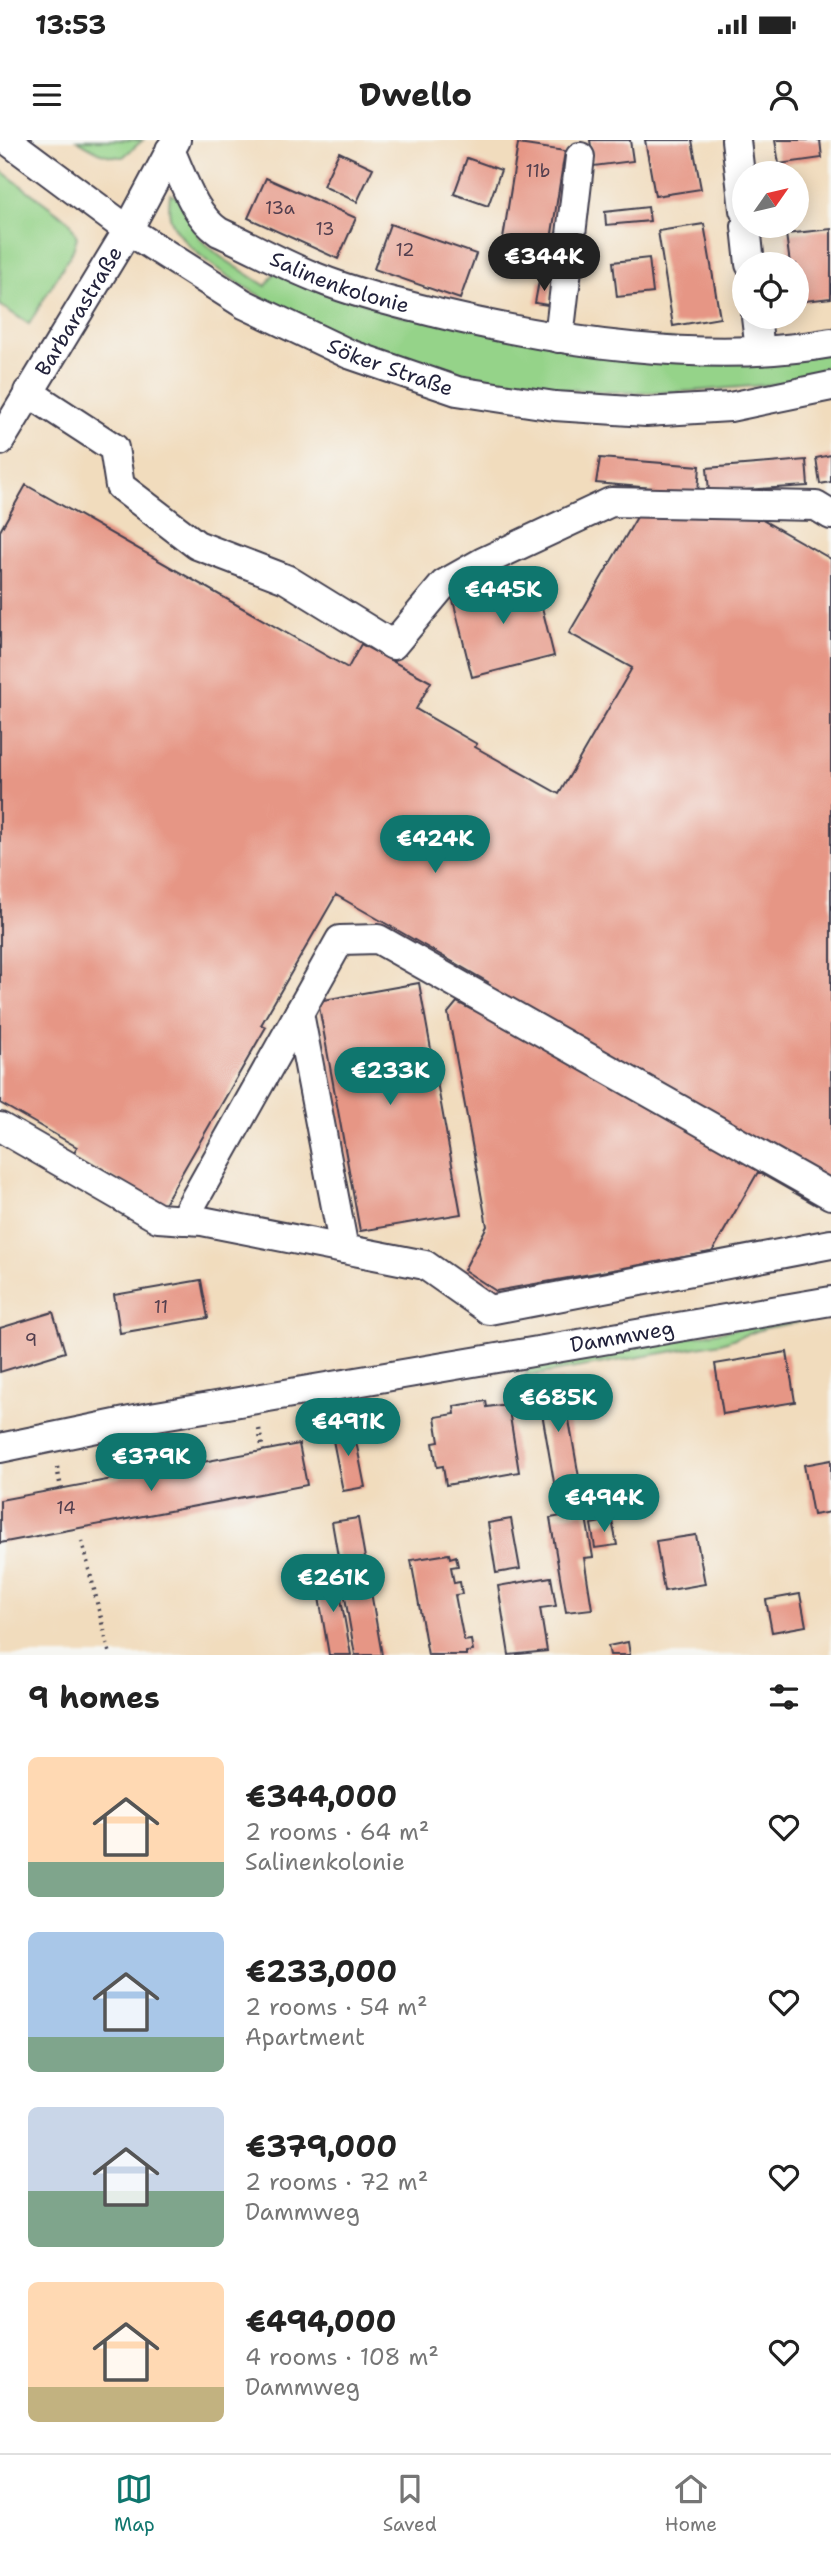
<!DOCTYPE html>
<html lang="en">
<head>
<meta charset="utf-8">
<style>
	body { margin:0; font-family:"Shantell Sans",sans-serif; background:#f6f6f6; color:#222; height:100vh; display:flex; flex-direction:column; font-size:26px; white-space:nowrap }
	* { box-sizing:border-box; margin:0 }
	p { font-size:23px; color:#767676 }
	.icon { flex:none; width:38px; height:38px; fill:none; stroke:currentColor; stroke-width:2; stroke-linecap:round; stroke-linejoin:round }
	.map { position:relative; height:1515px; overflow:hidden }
	.panel { display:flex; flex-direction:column; background:#fff; flex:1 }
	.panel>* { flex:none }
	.needle { width:46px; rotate:56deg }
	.controls { position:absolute; left:732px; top:21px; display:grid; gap:14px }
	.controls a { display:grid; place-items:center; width:77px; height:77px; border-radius:50%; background:#fff; box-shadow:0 4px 18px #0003; font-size:35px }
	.price { position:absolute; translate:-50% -60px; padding:0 16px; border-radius:24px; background:#0f766e; color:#fff; font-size:23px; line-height:46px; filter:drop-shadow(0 2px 4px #0008) }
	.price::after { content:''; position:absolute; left:50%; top:42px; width:21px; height:16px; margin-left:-10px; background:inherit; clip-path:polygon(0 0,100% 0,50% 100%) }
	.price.current { background:#222; color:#fff }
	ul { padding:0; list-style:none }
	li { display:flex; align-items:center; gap:21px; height:175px; padding:0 28px }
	li span { display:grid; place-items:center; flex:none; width:196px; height:140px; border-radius:10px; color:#555 }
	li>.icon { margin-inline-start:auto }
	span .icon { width:84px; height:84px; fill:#fffc; stroke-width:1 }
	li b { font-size:30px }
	h2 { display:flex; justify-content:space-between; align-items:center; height:84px; padding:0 28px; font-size:30px }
	.status { display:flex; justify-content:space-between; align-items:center; height:49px; padding:0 35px; background:#fff; direction:ltr }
	.status svg { height:19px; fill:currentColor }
	header { display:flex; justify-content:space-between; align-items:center; height:91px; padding:0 28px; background:#fff; font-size:32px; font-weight:700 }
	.tab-bar { display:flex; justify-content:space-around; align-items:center; height:98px; border-top:2px solid #e0e0e0; background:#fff; font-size:19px; color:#767676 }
	.tab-bar a { display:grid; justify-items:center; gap:4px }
	.tab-bar .current { color:#0f766e }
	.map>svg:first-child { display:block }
	.green { fill:#95d389; stroke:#5c7a62; stroke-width:2 }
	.building { fill:#e69685 }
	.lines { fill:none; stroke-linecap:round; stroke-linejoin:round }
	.minor-casing { stroke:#413e4e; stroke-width:32 }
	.path { stroke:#413e4e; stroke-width:4.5; stroke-dasharray:2 5; stroke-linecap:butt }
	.minor { stroke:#fff; stroke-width:28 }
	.labels { text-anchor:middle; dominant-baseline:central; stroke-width:6; stroke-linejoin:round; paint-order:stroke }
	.number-label { font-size:18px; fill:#533f4e }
	.street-label { font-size:21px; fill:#22223b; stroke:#f6f6f2 }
</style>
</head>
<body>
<div class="status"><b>13:53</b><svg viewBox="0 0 49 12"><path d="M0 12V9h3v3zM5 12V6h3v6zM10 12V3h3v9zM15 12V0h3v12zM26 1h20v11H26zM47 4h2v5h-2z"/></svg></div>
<header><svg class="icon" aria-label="menu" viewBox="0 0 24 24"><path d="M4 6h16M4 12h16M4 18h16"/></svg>Dwello<svg class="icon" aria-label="person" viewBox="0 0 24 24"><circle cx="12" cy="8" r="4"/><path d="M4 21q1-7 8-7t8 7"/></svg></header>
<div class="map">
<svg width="831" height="1515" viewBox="0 0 831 1515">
	<rect width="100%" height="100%" fill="#f6f6f2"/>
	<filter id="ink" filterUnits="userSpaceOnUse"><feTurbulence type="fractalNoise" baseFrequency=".0143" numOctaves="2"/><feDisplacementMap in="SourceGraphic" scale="14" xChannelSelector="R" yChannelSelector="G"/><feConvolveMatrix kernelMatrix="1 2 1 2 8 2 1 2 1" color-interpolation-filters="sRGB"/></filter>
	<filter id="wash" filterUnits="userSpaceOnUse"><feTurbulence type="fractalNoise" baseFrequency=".00686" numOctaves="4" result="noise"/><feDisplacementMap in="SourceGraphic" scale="28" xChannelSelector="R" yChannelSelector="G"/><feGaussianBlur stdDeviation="1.57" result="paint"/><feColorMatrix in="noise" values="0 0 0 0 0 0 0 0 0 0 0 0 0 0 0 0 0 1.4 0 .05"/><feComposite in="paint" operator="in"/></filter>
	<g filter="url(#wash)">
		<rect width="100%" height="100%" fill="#f1dcbd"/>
		<path class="green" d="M77 0H143L123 17C105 18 93 9 77 0Z
			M0 30 70 82 77 97 73 110 29 184 0 165Z
			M170 54 180 58 200 99 221 117 266 146 276 130 400 176 831 214V224C822 229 812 235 803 238 780 246 743 246 719 249 556 264 385 232 245 147 222 133 182 106 171 80 168 72 169 63 170 54Z
			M826 1173V1177L766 1188 721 1203 524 1237 531 1225Z"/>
		<g id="blocks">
			<path class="building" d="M590 0H630L633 21 594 26Z
				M645 0H692L701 49 655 56Z
				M775 0H820L822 18 779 24Z
				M518 4 565 11 550 106 503 99Z
				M339 12 373 28 357 62 323 46Z
				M467 18 501 30 488 66 454 54Z
				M266 38 356 78 338 119 248 78Z
				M648 67 650 81 606 85 605 72Z
				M390 84 476 114 460 159 374 129Z
				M704 84 720 178 673 186 658 91Z
				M831 89V158L796 162V124H790L786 94Z
				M649 118 653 153 617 157 613 122Z
				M539 141 552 143 548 165 535 163Z
				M831 315V342L820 344 816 318Z
				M600 318 700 326 698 352 757 377 831 419V1039L816 1065 758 1032 712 1112 496 1151 464 1130 487 1086 448 873 457 862 472 870 488 842 336 755 261 885 266 887 163 1066 73 1014 77 1007 0 963V391L26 345 348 528 361 504 431 542 416 569 477 604 475 607 559 654 632 528 569 493 654 348 596 343Z
				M806 320 808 346 709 352 707 328Z
				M534 435 554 516 472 537 452 456Z
				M419 843 461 1074 360 1091 318 861Z
				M201 1140 208 1178 120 1193 114 1155Z
				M53 1172 65 1212 0 1232V1188Z
				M787 1212 795 1262 723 1274 715 1224Z
				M562 1240 580 1343 555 1348 537 1244Z
				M486 1261 487 1267 508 1264 519 1332 446 1345 443 1326 437 1327 433 1303 439 1302 435 1277 455 1274 454 1266Z
				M353 1286 365 1347 343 1351 331 1290Z
				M299 1304 307 1345 0 1403V1360Z
				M831 1320V1372L813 1375 804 1325Z
				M585 1372 593 1417 584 1418 592 1469 566 1472 550 1378Z
				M358 1378 382 1515H355L332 1382Z
				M511 1379 520 1429 496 1433 488 1383Z
				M612 1380 617 1405 595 1408 591 1384Z
				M696 1395 705 1444 664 1451 656 1401Z
				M449 1414 450 1418 456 1416 458 1426 451 1427 454 1443 460 1442 462 1454 455 1455 464 1501 471 1500 473 1511 466 1512V1515H428L411 1420Z
				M336 1431 351 1515H329L315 1434Z
				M551 1437 556 1466 540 1468 547 1511 509 1515 498 1446Z
				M800 1454 806 1486 772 1492 766 1460Z
				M628 1502 630 1515H610L608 1506Z"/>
		</g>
	</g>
	<g filter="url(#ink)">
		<use href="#blocks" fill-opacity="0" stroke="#413e4e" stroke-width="2"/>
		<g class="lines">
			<defs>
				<g id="minor">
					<path id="s1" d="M7 0 128 90 244 164 349 214 457 251 555 266 646 272 730 267 831 246"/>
					<path d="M736 0 744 70"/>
					<path id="s2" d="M170 10C183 38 193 74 219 92 251 106 282 124 315 137 354 153 396 163 437 173 557 202 708 225 831 203"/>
					<path d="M746 86 750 124"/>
					<path d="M756 177 760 210"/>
					<path d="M559 198 580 17"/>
					<path d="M28 252 114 308 120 346 197 405 286 439 393 505 444 444 483 422 611 362 816 366 831 375"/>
					<path id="s3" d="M0 301 128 90 176 0"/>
					<path d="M299 873 344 1109"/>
					<path d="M0 987 158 1078 202 1081 425 1125 489 1170 831 1104"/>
					<path d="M183 1080 340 800 378 799 831 1055"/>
					<path id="s4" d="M0 1308 145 1278 831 1161"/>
				</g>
			</defs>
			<use href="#minor" class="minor-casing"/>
			<path class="path" d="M259 1289 263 1311
				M192 1300 196 1323
				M124 1313 128 1336
				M121 1314 171 1304
				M57 1327 61 1348
				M82 1401 110 1515"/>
			<use href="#minor" class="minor"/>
		</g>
	</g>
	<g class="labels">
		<g class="number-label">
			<text x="538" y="31">11b</text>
			<text x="280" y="68">13a</text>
			<text x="325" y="89">13</text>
			<text x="405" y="110">12</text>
			<text x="161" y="1167">11</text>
			<text x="31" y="1200">9</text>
			<text x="66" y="1368">14</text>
		</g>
		<g class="street-label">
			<text stroke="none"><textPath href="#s2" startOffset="228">Salinenkolonie</textPath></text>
			<text stroke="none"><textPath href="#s3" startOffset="152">Barbarastraße</textPath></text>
			<text stroke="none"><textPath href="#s1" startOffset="448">Söker Straße</textPath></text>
			<text stroke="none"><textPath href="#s4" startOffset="632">Dammweg</textPath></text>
		</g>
	</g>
</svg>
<div class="controls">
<a><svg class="needle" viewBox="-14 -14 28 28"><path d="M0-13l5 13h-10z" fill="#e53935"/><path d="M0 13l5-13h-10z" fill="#767676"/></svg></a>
<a><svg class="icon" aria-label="locate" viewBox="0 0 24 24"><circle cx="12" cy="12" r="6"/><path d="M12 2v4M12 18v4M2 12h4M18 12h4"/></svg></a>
</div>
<b class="price current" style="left:544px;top:153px">€344K</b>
<b class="price" style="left:503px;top:486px">€445K</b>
<b class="price" style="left:435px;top:735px">€424K</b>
<b class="price" style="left:390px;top:967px">€233K</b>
<b class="price" style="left:558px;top:1294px">€685K</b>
<b class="price" style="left:348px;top:1318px">€491K</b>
<b class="price" style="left:151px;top:1353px">€379K</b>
<b class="price" style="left:604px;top:1394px">€494K</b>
<b class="price" style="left:333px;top:1474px">€261K</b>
</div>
<section class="panel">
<h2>9 homes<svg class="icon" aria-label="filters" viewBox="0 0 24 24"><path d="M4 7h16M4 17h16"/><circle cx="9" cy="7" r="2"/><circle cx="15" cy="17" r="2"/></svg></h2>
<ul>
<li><span style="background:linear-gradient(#ffd9b3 75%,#7fa58c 0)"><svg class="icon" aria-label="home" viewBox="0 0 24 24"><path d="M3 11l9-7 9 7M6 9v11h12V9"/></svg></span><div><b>€344,000</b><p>2 rooms · 64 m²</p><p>Salinenkolonie</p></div><svg class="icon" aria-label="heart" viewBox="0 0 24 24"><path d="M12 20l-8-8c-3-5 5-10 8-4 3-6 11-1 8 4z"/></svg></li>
<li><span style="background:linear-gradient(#a9c7e8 75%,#7fa58c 0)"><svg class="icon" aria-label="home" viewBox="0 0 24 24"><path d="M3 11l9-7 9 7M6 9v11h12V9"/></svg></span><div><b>€233,000</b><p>2 rooms · 54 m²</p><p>Apartment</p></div><svg class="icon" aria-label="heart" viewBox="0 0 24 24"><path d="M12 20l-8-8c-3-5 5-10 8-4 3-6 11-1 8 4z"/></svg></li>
<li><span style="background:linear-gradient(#c9d6e8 60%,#7fa58c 0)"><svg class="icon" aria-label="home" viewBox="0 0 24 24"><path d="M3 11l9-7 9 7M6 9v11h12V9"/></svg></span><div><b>€379,000</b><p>2 rooms · 72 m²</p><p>Dammweg</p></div><svg class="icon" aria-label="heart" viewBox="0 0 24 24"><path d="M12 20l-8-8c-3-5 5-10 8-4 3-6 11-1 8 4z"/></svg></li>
<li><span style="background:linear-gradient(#ffd9b3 75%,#c2b280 0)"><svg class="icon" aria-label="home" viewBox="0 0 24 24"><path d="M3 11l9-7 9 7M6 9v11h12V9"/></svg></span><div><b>€494,000</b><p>4 rooms · 108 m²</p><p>Dammweg</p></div><svg class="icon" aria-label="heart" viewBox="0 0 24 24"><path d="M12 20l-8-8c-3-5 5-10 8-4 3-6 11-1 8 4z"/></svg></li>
</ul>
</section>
<nav class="tab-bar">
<a class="current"><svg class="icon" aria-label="map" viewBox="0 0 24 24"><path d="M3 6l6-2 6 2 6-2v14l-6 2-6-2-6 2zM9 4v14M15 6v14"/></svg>Map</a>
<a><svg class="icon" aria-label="saved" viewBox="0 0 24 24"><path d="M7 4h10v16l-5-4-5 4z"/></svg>Saved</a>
<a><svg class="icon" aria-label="home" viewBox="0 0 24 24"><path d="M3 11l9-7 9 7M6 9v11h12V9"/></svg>Home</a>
</nav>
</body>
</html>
